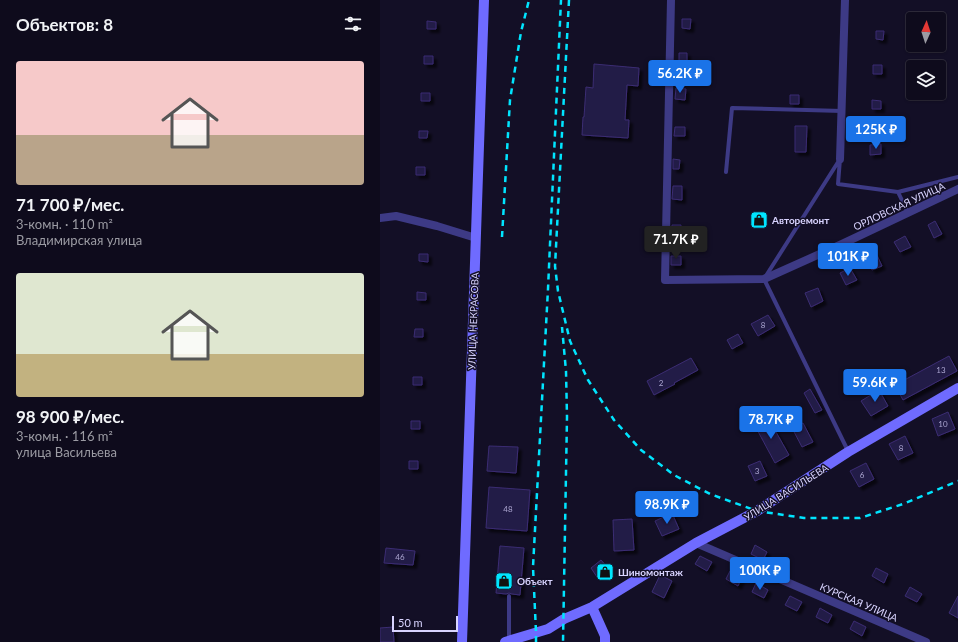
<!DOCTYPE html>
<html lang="ru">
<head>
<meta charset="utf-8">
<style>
	body { margin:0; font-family:Lato,sans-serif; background:#171425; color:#f1f3f6; height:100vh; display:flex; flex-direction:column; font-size:15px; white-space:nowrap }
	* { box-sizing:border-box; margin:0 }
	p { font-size:13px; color:#9b9ba3 }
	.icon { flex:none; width:22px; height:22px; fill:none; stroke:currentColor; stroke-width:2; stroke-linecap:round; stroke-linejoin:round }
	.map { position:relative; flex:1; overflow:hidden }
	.panel { display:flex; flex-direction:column; background:#0e0b1c; width:380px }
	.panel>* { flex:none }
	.needle { width:26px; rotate:3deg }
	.tools { position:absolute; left:526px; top:12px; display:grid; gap:8px }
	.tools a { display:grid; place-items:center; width:40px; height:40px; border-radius:4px; background:#0e0b1c; box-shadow:0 1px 3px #0004,0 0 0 1px #2e2b3b; font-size:20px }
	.scale { position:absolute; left:12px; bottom:10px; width:66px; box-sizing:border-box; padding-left:4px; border:2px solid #d9d4ff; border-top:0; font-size:11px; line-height:14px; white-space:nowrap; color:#d9d4ff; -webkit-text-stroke:3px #130f26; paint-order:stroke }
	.price { position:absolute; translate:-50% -34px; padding:0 9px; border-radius:4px; background:#1a73e8; color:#fff; font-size:13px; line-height:26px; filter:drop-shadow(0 1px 2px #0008) }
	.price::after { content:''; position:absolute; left:50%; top:24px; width:12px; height:9px; margin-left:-6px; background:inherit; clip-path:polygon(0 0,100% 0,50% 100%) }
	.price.selected { background:#222; color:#fff }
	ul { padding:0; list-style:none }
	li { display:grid; align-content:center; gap:8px; height:212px; padding:0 16px }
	li span { display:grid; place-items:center; height:124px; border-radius:4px; color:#555 }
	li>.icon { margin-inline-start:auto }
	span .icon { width:72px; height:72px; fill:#fffc; stroke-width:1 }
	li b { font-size:17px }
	h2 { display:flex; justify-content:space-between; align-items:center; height:48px; padding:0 16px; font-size:17px }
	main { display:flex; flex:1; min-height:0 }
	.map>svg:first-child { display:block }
	.building { fill:#241b47; stroke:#3b2d73; filter:url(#shadow) }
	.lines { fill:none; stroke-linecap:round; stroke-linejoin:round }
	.lane { stroke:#3d3a85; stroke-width:4 }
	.street { stroke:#3d3a85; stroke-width:8 }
	.secondary { stroke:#6f6bff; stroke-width:10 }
	.rail { stroke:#00e5ff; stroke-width:2.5; stroke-dasharray:6 5; stroke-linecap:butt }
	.labels { text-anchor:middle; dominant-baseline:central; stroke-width:3; stroke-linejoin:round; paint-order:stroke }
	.number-label { font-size:8px; fill:#aca6d1 }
	.street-label { font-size:10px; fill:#d9d4ff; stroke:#130f26 }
	.poi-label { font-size:10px; font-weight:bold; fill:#d9d4ff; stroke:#130f26; text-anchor:start }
</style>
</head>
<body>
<main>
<section class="panel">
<h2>Объектов: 8<svg class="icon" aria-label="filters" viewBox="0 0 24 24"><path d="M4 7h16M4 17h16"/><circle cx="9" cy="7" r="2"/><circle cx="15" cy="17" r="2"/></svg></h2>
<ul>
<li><span style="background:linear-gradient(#f6c9c9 60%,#b9a48a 0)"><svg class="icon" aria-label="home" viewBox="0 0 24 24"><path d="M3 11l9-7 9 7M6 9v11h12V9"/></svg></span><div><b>71 700 ₽/мес.</b><p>3-комн. · 110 m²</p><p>Владимирская улица</p></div></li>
<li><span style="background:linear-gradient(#dfe7d0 65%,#c2b280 0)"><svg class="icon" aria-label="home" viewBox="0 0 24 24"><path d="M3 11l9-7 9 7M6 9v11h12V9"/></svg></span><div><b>98 900 ₽/мес.</b><p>3-комн. · 116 m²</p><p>улица Васильева</p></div></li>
</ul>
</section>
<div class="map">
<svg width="578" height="642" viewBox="0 0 578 642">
	<defs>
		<filter id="shadow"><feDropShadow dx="3.5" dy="3.5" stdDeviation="1" flood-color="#0009"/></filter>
	</defs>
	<rect width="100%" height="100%" fill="#130f26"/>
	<path class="building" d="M302 19H311L310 29 302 28Z
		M47 21 56 22V29H47Z
		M496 31H504L503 40 496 39Z
		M299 53H307V61H299Z
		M44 56H53V64H44Z
		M214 64 259 68 258 86 247 85 245 120H249L248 138 202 135 203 117H204L206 87 213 88Z
		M493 65H502V74H493Z
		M296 88 306 89 305 100 295 99Z
		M41 93H50V101H41Z
		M410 95H419V104H410Z
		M492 100 501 101V109H492Z
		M415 126H427L426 152H415Z
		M295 127H305V136H294Z
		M39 131H48L47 138H39Z
		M501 144V154L490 155V145Z
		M293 159 300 160 299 169H293Z
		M36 167H45V175H36Z
		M293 186H302V200L292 199Z
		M555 221 562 234 554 238 548 225Z
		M292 225H301V234L292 233Z
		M525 236 531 247 520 252 514 242Z
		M496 253 502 266 492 270 486 258Z
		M39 254H48V262L39 261Z
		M291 256H301V265H291Z
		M470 268 477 280 466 285 460 273Z
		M438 288 443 301 431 307 425 293Z
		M37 292 46 293V300H37Z
		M388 315 395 326 378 336 371 324Z
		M35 329H43V337H34Z
		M358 334 363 343 352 349 347 340Z
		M569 356 577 371 523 400 515 385Z
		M311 358 318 370 294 383 295 384 274 395 267 381Z
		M33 377H42V385H33Z
		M430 389 442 410 435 413 424 393Z
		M499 390 508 406 491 416 481 401Z
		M568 412 575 429 558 436 552 419Z
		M387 416 409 455 395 463 374 424Z
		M31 421H40V429H31Z
		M423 423 433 442 422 447 412 428Z
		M525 436 533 453 518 460 509 444Z
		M109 446 138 447 136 473 107 471Z
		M29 461H38V469H29Z
		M380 461 387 476 375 481 368 466Z
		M486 463 494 479 479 487 470 471Z
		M109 487 150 490 147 531 106 528Z
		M292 513 299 529 282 536 275 521Z
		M252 519 254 550 234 551 233 520Z
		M375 545 387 552 383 560 371 554Z
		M120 546 144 548 140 595 132 594 129 593 126 594 116 593Z
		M6 548 35 551 33 565 4 563Z
		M320 556 332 562 327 571 315 564Z
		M221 560 228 568 217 577 211 568Z
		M496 568 508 574 504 583 492 576Z
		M350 571 362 577 358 586 346 579Z
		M280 575 292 581 284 598 272 592Z
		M376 583 388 590 384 598 372 592Z
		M530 587 542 594 537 602 525 596Z
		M410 596 422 602 417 611 405 605Z
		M578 596V618L569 613Z
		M440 608 452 615 448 623 436 617Z
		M474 621 486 627 482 636 470 629Z
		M13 627 14 642H0V628Z"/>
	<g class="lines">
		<path class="lane" d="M346 172 352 108 462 111
			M518 192 528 213
			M468 451 384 279 460 159 458 184 518 192 578 177
			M129 596V640"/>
		<path class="street" d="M291 0 285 280 384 279 462 244 578 189
			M460 159 465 0
			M0 218 16 216 57 226 96 238
			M316 543 546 642"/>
		<path class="secondary" d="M212 607 225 636V642
			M82 642 104 0
			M125 642 168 629 184 619 212 607 316 543 377 511 468 452 578 388"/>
		<path class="rail" d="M189 0 175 266 178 291 190 341 208 380 234 420 261 450 294 475 330 494 377 511 424 518H480L523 504 578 481
			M122 237 130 100 141 32 149 0
			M182 327 186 371 187 417 183 642
			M156 642V632L153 567 168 289 181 0"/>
	</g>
	<defs>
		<symbol id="shop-square" viewBox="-11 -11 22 22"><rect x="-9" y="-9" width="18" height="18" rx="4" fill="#00e5ff" stroke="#130f26"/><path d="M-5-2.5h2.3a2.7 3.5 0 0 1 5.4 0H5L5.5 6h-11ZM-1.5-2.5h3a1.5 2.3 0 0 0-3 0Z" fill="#111"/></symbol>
	</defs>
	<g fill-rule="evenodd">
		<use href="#shop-square" x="369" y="210" width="20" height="20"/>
		<use href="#shop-square" x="215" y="562" width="20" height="20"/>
		<use href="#shop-square" x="114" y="571" width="20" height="20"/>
	</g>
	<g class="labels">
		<g class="number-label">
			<text x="383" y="325">8</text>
			<text x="561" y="370">13</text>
			<text x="281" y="383">2</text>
			<text x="563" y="424">10</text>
			<text x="521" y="448">8</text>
			<text x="377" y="471">3</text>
			<text x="482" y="475">6</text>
			<text x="128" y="509">48</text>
			<text x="20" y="557">46</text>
		</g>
		<g class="street-label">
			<text transform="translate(519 206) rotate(-25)">ОРЛОВСКАЯ УЛИЦА</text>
			<text transform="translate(93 321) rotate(-88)">УЛИЦА НЕКРАСОВА</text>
			<text transform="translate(406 492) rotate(-32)">УЛИЦА ВАСИЛЬЕВА</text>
			<text transform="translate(479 602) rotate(23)">КУРСКАЯ УЛИЦА</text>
		</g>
		<g class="poi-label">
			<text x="392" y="220">Авторемонт</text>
			<text x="238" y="572">Шиномонтаж</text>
			<text x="137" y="581">Объект</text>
		</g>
	</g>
</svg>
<div class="tools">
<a><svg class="needle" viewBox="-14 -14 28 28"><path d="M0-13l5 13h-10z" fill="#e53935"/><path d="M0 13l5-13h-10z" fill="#9b9ba3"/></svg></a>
<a><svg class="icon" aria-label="layers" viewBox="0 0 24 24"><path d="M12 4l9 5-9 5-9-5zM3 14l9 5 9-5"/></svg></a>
</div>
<div class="scale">50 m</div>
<b class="price" style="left:300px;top:94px">56.2K ₽</b>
<b class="price" style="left:496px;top:150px">125K ₽</b>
<b class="price selected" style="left:296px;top:260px">71.7K ₽</b>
<b class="price" style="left:468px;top:277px">101K ₽</b>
<b class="price" style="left:495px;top:403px">59.6K ₽</b>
<b class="price" style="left:391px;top:440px">78.7K ₽</b>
<b class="price" style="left:287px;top:525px">98.9K ₽</b>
<b class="price" style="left:380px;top:591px">100K ₽</b>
</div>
</main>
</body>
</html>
